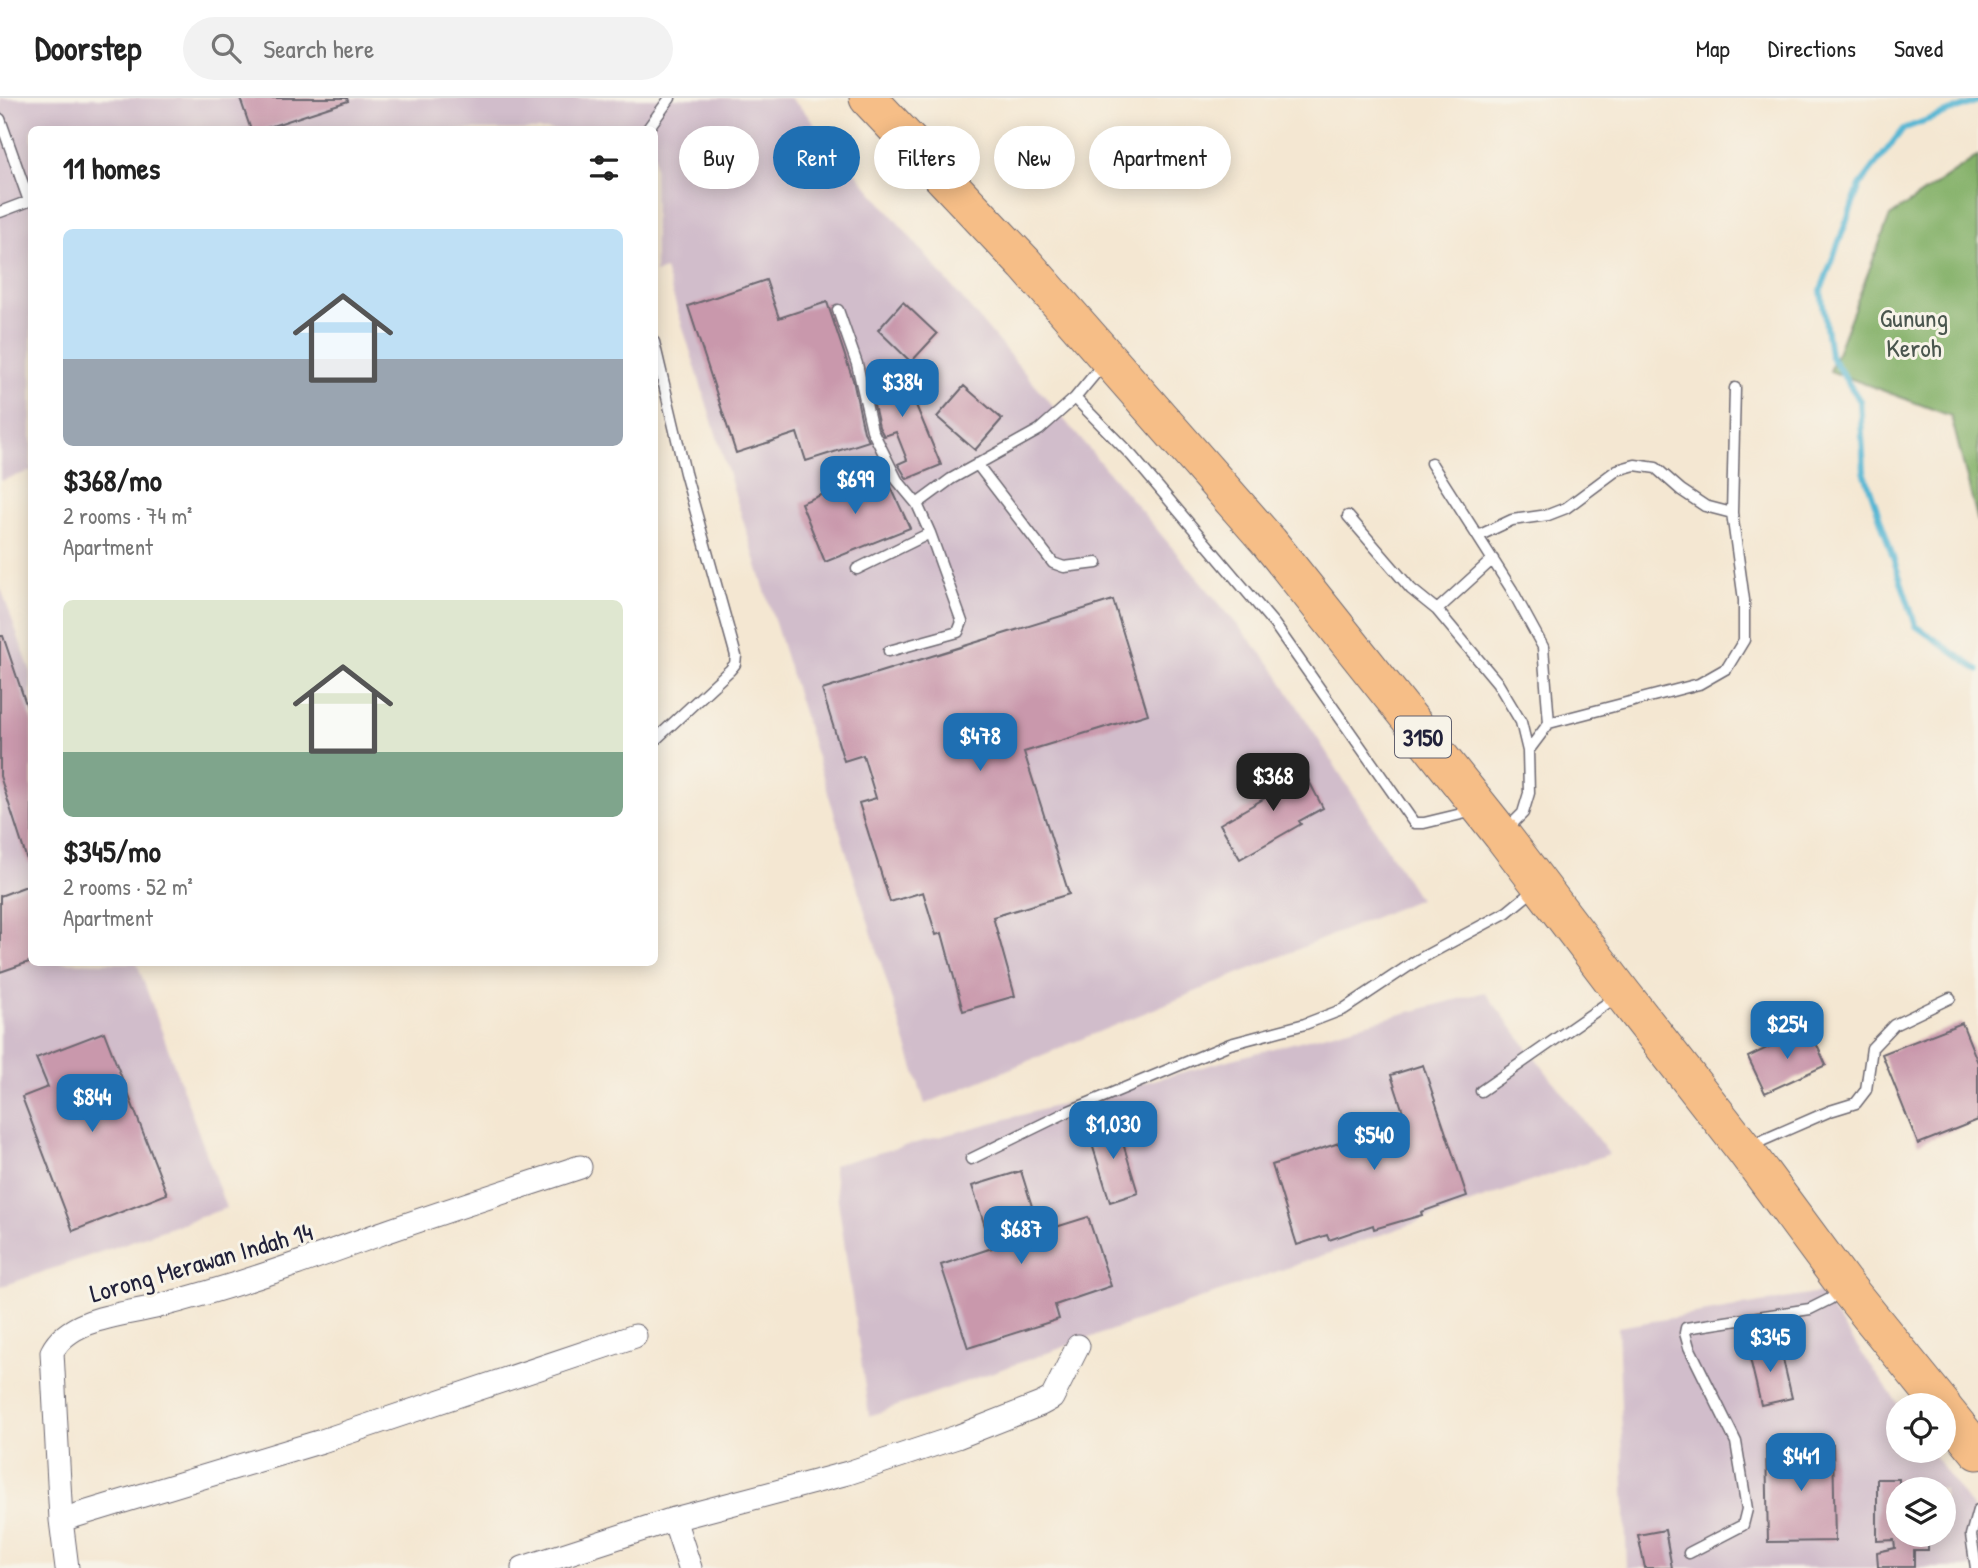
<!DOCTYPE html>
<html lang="en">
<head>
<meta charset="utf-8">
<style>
	body { margin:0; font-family:"Patrick Hand",sans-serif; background:#f2f2f2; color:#222; height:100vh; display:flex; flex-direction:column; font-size:26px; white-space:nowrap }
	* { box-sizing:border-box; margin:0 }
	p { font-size:23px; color:#767676 }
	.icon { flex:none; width:38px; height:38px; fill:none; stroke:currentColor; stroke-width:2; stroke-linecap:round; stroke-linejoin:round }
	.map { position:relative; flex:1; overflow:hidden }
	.sheet { position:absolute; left:28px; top:28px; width:630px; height:840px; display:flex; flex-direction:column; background:#fff; border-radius:10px; box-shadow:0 4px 18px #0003 }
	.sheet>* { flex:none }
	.top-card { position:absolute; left:679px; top:28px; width:665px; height:63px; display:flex; gap:14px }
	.fabs { position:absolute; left:1886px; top:1295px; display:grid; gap:14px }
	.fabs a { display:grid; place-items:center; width:70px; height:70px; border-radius:50%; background:#fff; box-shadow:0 4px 18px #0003; font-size:35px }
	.price { position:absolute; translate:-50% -60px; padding:0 16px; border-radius:14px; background:#1f6fb2; color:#fff; font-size:23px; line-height:46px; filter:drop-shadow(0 2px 4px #0008) }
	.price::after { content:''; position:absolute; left:50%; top:42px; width:21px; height:16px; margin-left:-10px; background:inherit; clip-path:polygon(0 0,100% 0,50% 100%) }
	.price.active { background:#222; color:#fff }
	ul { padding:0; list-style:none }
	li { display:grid; align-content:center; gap:14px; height:371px; padding:0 35px }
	li span { display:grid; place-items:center; height:217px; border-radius:10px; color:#555 }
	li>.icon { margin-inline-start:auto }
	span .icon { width:126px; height:126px; fill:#fffc; stroke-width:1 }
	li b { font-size:30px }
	h2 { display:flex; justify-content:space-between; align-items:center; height:84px; padding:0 35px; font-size:30px }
	.pill { padding:0 24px; border-radius:32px; background:#fff; box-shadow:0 4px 18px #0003; font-size:24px; line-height:63px }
	.pill.active { background:#1f6fb2; color:#fff }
	header { display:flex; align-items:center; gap:42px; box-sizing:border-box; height:98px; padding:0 35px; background:#fff; border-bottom:2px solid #e0e0e0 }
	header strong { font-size:33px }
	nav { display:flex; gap:38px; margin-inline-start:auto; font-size:24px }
	.search { width:490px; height:63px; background:#f2f2f2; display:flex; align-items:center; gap:18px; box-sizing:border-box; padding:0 24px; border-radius:38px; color:#767676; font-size:26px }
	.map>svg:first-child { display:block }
	.industrial { fill:#d1bdcb; fill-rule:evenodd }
	.forest { fill:#84b169; stroke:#536a52; stroke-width:2 }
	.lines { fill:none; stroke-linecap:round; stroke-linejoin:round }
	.stream { stroke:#55b6d3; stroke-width:6 }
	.building { fill:#c998ac }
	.service-casing { stroke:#6c6770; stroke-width:13 }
	.minor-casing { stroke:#6c6770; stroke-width:25 }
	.primary-casing { stroke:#6c6770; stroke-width:39 }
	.service { stroke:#fff; stroke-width:10 }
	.minor { stroke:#fff; stroke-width:23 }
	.primary { stroke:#f6be87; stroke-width:37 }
	.labels { text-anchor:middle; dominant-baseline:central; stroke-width:6; stroke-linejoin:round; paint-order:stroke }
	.shield { fill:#f7f3e8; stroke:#62616f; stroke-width:2 }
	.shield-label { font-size:24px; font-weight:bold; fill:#22223b }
	.park-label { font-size:26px; fill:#4a564e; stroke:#f7f3e8 }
	.street-label { font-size:26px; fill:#22223b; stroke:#f7f3e8 }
</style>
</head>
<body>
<header>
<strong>Doorstep</strong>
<div class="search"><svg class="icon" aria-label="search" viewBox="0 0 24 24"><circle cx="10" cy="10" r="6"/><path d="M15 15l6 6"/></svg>Search here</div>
<nav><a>Map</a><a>Directions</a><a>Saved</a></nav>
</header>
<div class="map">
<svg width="1978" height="1470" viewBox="0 0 1978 1470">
	<rect width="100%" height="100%" fill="#f7f3e8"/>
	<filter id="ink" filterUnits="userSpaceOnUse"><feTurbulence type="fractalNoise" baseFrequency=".0143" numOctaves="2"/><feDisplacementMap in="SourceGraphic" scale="14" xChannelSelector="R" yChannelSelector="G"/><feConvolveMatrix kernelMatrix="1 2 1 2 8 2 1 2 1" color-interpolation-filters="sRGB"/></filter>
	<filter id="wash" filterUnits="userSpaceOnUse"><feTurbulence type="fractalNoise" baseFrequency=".00686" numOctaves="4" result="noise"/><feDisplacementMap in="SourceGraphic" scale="28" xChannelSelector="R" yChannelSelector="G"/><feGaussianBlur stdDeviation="1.57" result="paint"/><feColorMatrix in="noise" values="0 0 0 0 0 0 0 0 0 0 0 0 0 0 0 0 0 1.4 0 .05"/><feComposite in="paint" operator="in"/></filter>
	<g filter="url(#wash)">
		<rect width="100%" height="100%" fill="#f4e7d2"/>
		<path class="industrial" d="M0 0H790L803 12 1272 568 1419 801 925 1006 665 172 655 175 654 32H32L31 373 0 383Z
			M0 488 31 574 32 864 137 865 226 1110 0 1189Z
			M1485 894 1609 1056 869 1318 833 1067Z
			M1819 1195 1899 1307V1353H1931L1978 1418V1470H1627L1618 1229ZM1899 1391H1944V1437H1899Z"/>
		<path class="forest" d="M1978 58V424L1951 318 1830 273 1890 118Z"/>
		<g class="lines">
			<path class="stream" d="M1978 3 1903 31 1860 87 1821 192 1830 257 1860 303 1864 373 1916 528 1978 572"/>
		</g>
		<g id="blocks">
			<path class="building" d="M240 0H347L348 3 260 32H251Z
				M766 182 779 220 827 204 853 282 864 334 869 343 806 363 797 335 736 355 688 208Z
				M903 204 937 236 911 264 878 232Z
				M898 264 941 367 907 381 898 366 907 362 896 334 884 338 879 329 867 276Z
				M964 288 1002 321 975 352 937 319Z
				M883 372 910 430 825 464 801 405Z
				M1113 502 1148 616 1024 654 1069 796 993 819 1015 898 963 913 942 835 936 837 923 794 890 804 859 705 876 700 863 657 844 663 822 592Z
				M0 538H3L32 624V764L28 765 0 678Z
				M1298 662 1323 710 1299 723 1301 726 1240 761 1220 726 1286 688 1278 673Z
				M32 786V863L0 874V798Z
				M1962 925 1978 965V1022L1918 1046 1882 956Z
				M1809 930 1826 967 1765 995 1748 959Z
				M104 934 167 1096 73 1133 22 999 48 989 36 960Z
				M1423 967 1467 1098 1421 1114 1422 1117 1374 1131 1373 1127 1329 1142 1327 1137 1297 1147 1272 1067 1406 1023 1391 977Z
				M1116 1022 1138 1095 1110 1104 1087 1030Z
				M1021 1073 1040 1134 1088 1119 1111 1188 1055 1207 1059 1221 968 1250 941 1167 992 1150 972 1088Z
				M1779 1244 1792 1300 1761 1307 1748 1252Z
				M1833 1346 1835 1443 1768 1444 1766 1347Z
				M1877 1381H1899V1437H1928V1452H1914V1469H1878L1877 1454 1895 1450 1894 1442 1877 1443Z
				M1665 1432 1672 1470H1645L1638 1437Z"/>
		</g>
	</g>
	<g filter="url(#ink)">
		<use href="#blocks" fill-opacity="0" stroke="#6c6770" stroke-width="2"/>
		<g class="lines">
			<defs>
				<path id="service" d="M0 21 29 103 0 114
					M647 32 670 0
					M838 212 857 266 872 332 897 382 917 406
					M654 244 685 375 736 558 735 566 730 572 654 643
					M1075 300 1132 358 1275 527 1414 725H1424L1474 713
					M1431 365 1512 492 1543 549 1549 625 1528 653
					M977 366 1053 465 1064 469 1097 465
					M1348 418 1411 491 1437 512 1497 584 1521 624 1528 653 1529 695 1523 715 1506 732
					M1478 438 1512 422 1548 417 1566 410 1617 372 1635 367 1656 370 1681 392 1705 408 1732 415
					M857 471 930 435 917 406 951 381 1039 332 1075 300 1104 265
					M1437 512 1493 461
					M889 553 958 534 962 524 930 435
					M1549 625 1699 586 1727 570 1744 542V502L1732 415 1735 290
					M1481 993 1616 899
					M1750 1048 1830 1013 1856 1005 1866 992 1872 950 1894 927 1950 900
					M971 1061 1067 1014 1230 946 1305 926 1344 911 1416 863 1507 814 1535 791
					M1689 1455 1743 1427 1747 1411 1736 1344 1689 1249 1685 1235 1686 1230 1810 1211 1830 1201 1840 1191
					M1976 1470 1971 1437 1978 1412"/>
				<path id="minor" d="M674 1421 848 1375 957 1339 1041 1306 1052 1300 1078 1248
					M61 1422 322 1343 635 1238
					M67 1470 61 1422 52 1254C69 1220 121 1217 155 1209 235 1189 311 1161 388 1133 452 1111 516 1090 580 1069
					M523 1470 674 1421 690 1470"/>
				<path id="primary" d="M868 0 1025 166 1269 444 1502 737 1622 895 1744 1051 1844 1186 1942 1307
					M1944 1311 1978 1353"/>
			</defs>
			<use href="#service" class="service-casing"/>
			<use href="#minor" class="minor-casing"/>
			<use href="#primary" class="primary-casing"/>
			<use href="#service" class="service"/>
			<use href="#minor" class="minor"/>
			<use href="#primary" class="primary"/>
		</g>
	</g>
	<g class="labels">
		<rect class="shield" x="1395" y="618.5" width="56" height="41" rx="5"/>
		<g class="shield-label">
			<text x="1423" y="639">3150</text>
		</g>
		<g class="park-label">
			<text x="1914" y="219">Gunung<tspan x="1914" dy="30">Keroh</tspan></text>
		</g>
		<g class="street-label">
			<text transform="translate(201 1164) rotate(-16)">Lorong Merawan Indah 14</text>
		</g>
	</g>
</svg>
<div class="fabs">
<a><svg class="icon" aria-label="locate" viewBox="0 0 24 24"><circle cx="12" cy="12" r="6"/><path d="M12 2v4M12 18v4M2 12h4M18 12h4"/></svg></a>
<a><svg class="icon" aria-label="layers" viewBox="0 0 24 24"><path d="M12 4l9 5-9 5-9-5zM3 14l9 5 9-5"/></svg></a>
</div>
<b class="price" style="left:902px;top:321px">$384</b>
<b class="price" style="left:855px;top:418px">$699</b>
<b class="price" style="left:980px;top:675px">$478</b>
<b class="price active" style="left:1273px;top:715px">$368</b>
<b class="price" style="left:1787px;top:963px">$254</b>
<b class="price" style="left:92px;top:1036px">$844</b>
<b class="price" style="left:1113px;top:1063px">$1,030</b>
<b class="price" style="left:1374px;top:1074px">$540</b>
<b class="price" style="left:1021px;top:1168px">$687</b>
<b class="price" style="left:1770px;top:1276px">$345</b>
<b class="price" style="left:1801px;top:1395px">$441</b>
<div class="top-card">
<a class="pill">Buy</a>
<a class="pill active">Rent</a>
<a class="pill">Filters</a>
<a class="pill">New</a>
<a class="pill">Apartment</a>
</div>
<section class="sheet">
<h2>11 homes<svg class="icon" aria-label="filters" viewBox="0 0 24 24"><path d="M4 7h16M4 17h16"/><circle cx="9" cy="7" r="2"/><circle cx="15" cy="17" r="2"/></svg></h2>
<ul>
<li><span style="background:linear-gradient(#bfe0f5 60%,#9aa5b1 0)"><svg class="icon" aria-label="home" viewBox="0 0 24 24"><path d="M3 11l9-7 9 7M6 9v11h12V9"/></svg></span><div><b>$368/mo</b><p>2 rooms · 74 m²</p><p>Apartment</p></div></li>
<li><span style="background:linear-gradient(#dfe7d0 70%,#7fa58c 0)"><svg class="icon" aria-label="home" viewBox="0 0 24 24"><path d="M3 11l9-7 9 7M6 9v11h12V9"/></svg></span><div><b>$345/mo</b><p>2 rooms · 52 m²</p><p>Apartment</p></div></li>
</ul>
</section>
</div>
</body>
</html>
